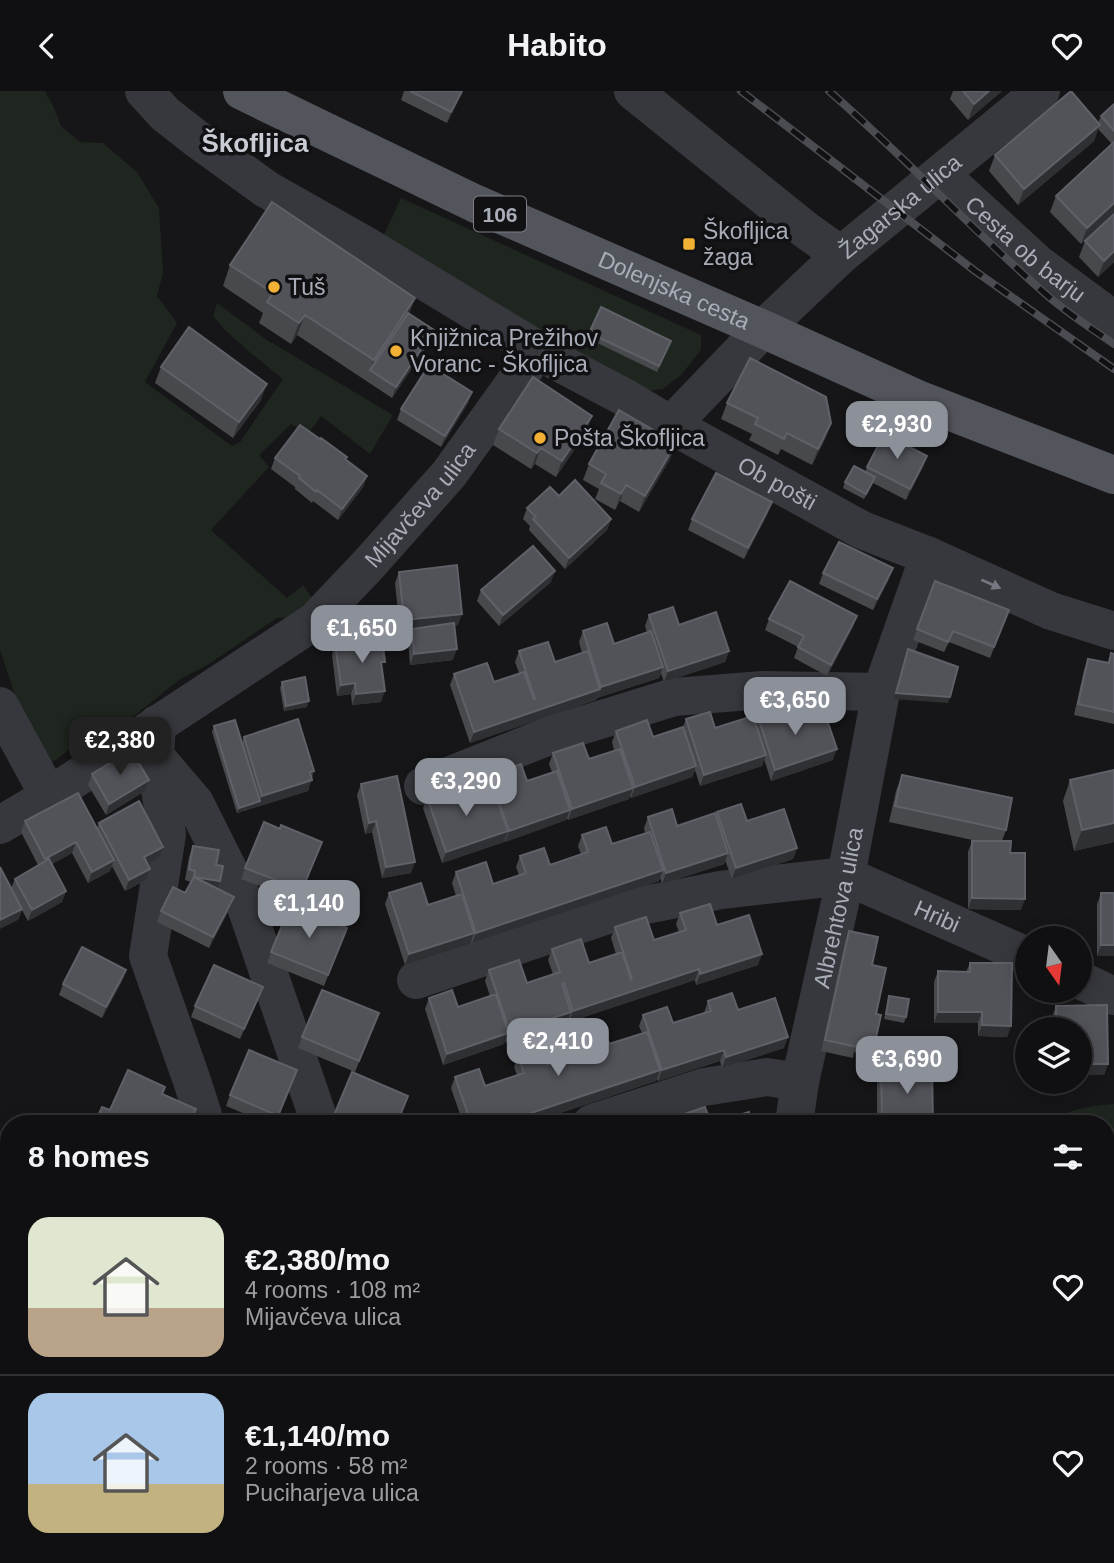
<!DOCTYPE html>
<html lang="en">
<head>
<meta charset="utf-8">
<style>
	body { margin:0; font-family:Arial,sans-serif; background:#19191b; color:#f1f3f6; height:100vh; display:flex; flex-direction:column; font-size:26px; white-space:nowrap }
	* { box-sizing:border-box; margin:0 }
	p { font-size:23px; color:#9c9d9f }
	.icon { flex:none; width:38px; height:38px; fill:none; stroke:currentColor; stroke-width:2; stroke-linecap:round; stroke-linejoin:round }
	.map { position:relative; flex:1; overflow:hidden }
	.drawer { position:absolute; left:0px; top:1024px; width:1115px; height:450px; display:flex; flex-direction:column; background:#101012; border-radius:28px 28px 0 0; box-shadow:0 4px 18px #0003,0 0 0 2px #303032 }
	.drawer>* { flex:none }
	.needle { width:46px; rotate:166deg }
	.fabs { position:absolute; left:1015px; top:835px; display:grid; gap:14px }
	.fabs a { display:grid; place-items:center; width:77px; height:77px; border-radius:50%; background:#101012; box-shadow:0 4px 18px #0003,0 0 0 2px #303032; font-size:35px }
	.price { position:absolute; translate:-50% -60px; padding:0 16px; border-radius:14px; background:#8c9099; color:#fff; font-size:23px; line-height:46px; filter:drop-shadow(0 2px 4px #0008) }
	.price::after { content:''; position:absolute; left:50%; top:42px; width:21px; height:16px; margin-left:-10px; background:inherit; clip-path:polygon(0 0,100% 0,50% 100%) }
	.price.current { background:#222; color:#fff }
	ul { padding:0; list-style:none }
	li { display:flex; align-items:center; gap:21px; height:175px; padding:0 28px }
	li+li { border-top:2px solid #303032 }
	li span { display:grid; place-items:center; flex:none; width:196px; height:140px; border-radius:21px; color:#555 }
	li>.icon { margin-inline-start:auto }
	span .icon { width:84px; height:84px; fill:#fffc; stroke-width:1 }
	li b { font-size:30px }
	h2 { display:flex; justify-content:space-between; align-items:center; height:84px; padding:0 28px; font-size:30px }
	header { display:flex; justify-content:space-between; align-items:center; height:91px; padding:0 28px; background:#101012; font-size:32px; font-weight:700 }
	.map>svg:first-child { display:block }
	.green { fill:#1e261f }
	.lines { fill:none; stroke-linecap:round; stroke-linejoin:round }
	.minor { stroke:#37383d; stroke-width:38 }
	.major { stroke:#53555c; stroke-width:38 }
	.rail-casing { stroke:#4a4c52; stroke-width:8 }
	.rail { stroke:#111113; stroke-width:5; stroke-dasharray:16; stroke-linecap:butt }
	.wall { fill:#47494d }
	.shaded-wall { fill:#2f3033 }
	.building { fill:#525359; stroke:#5f6168; stroke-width:2 }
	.oneway { fill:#757881 }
	.poi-dot { fill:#f2b134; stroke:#111113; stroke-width:2.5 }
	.labels { text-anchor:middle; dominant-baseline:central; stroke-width:7; stroke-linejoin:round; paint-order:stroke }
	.shield { fill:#111113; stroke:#7b7e86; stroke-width:2 }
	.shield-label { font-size:21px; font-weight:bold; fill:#a8adb8 }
	.street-label { font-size:23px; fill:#a8adb8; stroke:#111113 }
	.poi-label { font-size:23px; fill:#a8adb8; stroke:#111113; text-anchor:start }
	.quarter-label { font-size:26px; font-weight:bold; fill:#c9ccd4; stroke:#111113 }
</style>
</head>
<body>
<header><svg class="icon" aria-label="back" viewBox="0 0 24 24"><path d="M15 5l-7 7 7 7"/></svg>Habito<svg class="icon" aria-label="heart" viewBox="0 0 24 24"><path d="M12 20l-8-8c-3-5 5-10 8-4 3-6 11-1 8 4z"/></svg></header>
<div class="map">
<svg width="1114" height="1472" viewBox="0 0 1114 1472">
	<rect width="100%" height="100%" fill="#161618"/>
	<path class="green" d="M0 0H45L54 17 61 35 80 51 103 52 137 81 159 117 163 182 157 205 177 232 145 291 232 355 240 351 283 288 253 264 225 239 213 225 217 212 267 249 393 324 370 363 321 325 308 343 291 333 259 364 269 376 211 439 287 507 303 494 313 508 294 526 277 527 209 573 179 589 104 649 89 642 56 669 45 672 14 601 0 559Z
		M401 107 701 244V259L681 284 663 298 645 300 381 150Z
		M1114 1013V1472H1094L1091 1465H1106V1032H1041C1065 1021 1087 1014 1114 1013Z"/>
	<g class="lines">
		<g class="minor">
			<path id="s1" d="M144 0 165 23 197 48 266 98 365 154 556 270 626 307 671 334 862 439 929 465 1051 520 1114 540"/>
			<path d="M633 0 807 140 841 164"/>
			<path id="s2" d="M940 83 1038 173 1114 229"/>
			<path id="s3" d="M671 334 763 238 841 164 1041 0"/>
			<path d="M0 615 49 705"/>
			<path d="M157 633 155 665 195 712 244 810 320 1032"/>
			<path d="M155 665 167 743 148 865 191 987 203 1024V1032"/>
			<path d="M423 695 554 643 674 606 763 599 881 601"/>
			<path id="s4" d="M0 734 49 705 315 530 369 473 449 383 538 259"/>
			<path id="s5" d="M416 889 625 818 721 799 846 785 1027 865"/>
			<path d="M1080 889 1114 905"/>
			<path d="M592 1032 704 996 767 986 800 991"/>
			<path id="s6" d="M794 1032 800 991 846 785 881 601 929 465"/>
			<path d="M0 1312 9 1313"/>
			<path d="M69 1465 72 1472"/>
			<path d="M214 1465 215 1472"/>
			<path d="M614 1465 617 1472"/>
			<path d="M1078 1465 1082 1472"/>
			<path d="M428 1471V1472"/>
		</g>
		<path class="major" id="s7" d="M242 0 474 112 763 238 920 309 1114 384"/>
		<defs>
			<path id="rail" d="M741 0 975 180 1114 278
				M829 0C905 66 973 140 1049 206 1069 223 1092 238 1114 253"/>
		</defs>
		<use href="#rail" class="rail-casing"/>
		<use href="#rail" class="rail"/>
	</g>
	<path class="wall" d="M404 0H463L447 32 401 9Z
		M953 0H1002L968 29 950 8Z
		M1114 13V122L1081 153 1050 121 1056 105 1112 53 1098 38 1094 50 1018 114 989 80 995 64 1098 32 1101 25Z
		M1114 123V171L1098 186 1079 166 1085 150Z
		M230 174 415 207 409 223 430 250 392 307 297 244 291 253 259 232 263 222 223 195Z
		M589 242 671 250 657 281 587 247Z
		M161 276 261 309 233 347 155 292Z
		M472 301 468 312 441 356 397 329 401 318Z
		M727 312 831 332 825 348 812 374 781 358 778 364 749 349 752 343 721 328Z
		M499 338 586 341 556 386 535 373 531 378 493 354Z
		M676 352 670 368 639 421 620 410 615 419 595 408 599 398 583 389 589 373Z
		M927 365 923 376 906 409 873 392 864 408 843 397 845 391 865 381 867 376Z
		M275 367 346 369 367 385 363 396 338 429 313 410 312 412 295 398V396L271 378Z
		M559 405 611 428 607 439 565 478 529 439 530 435 523 428 527 417Z
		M768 422 744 468 688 439 692 428Z
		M399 481 458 534 454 535 453 569 410 574 408 549 411 539 400 540 395 492Z
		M823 482 889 488 873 519 819 493Z
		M935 490 1009 519 990 567 949 551 944 561 913 549Z
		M551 491 499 535 477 510 481 499Z
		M649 524 679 534 729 560 725 571 664 591 661 582 659 587 597 607 596 609 470 652 450 594 454 583 494 591 519 582 515 571 519 560 555 571 582 562 579 551 583 540 614 553 647 541 645 535Z
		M857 525 853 536 827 585 794 567 798 556 765 539 769 528Z
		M335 553 382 579 381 611 352 614 351 603 337 605 332 564Z
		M1111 562 1114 563V633L1074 624 1084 579 1088 568 1108 572Z
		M282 591 307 616 284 620 280 597Z
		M757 623 786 632 833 669 771 690 764 668 762 675 700 695 695 679 692 686 631 707 630 705 629 708 568 729 567 727 566 729 505 751 504 749V751L442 772 423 717 427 706 464 712 489 703 486 695 490 684 527 690 552 681 549 673 553 662 589 668 614 659 612 651 616 640 653 646 683 636 686 628 715 637 754 629Z
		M214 635 242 651 244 646 314 680 308 700 237 722 212 641Z
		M1114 679V751L1074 760 1063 710 1070 689Z
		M92 683 145 700 106 724 88 694Z
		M902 684 1006 739 1002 750 1010 762 1021 819 968 818V761L972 750H977L889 731 896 700Z
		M361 693 411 782 382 787 372 741 365 743 357 704Z
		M717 721 747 730 797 757 793 768 732 788 725 769 724 773 662 793 660 786 659 790 472 852 471 850 470 853 405 874 385 813 389 802 428 814 456 805 452 792 456 781 493 793 519 784 516 776 520 765 550 774 581 763 578 755 582 744 612 753 645 742 644 737 648 726 677 735 716 725Z
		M25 730 97 737 99 732 159 767 147 773 150 778 146 789 125 800 112 775 110 780 88 792 72 762 52 773 66 800 62 811 28 830 22 819 18 829 11 797 15 788 38 774 21 741Z
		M264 731 280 738 322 751 298 810 241 788Z
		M193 755 216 774 218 798 230 817 209 857 157 831 161 820 185 802 191 791 185 789 189 766Z
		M1101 802 1114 865H1097V813Z
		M680 822 717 834 758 874 696 894 695 889 569 931 568 929 567 932 506 952 505 950 504 953 443 974 425 918 429 907 458 916 490 905 485 890 489 879 527 892 553 883 548 869 552 858 589 872 616 863 611 847 615 836 654 849 679 841 676 833Z
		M347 837 324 895 267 872 271 861Z
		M849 840 872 874 876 923 875 951 871 962 866 960 865 963 854 961 853 967 821 960 845 851Z
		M970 872 1011 935 1007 946 978 945V932H934V891L938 880 966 881Z
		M126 879 122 890 102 927 59 904 63 893Z
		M263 896 240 948 191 926 195 915Z
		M889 905 906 926 904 932 884 928Z
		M708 910 738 919 784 957 722 977 720 970 658 990 657 988 656 990 530 1032H463L451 997 455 986 485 995 517 984 514 976 518 965 547 974 578 964 576 955 580 944 609 953 642 942 639 935 643 924 673 932 704 922Z
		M1107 914 1108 973 1104 984H1080V938H1052V926L1056 915Z
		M379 922 355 981 298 957 302 946Z
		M881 980 933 1032H877V991Z
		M293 990 276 1032H267L226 1015 230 1004Z
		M681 1024 684 1032H678Z
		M9 1204V1262L0 1233V1207Z
		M344 1465H416L418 1472H341Z
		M440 1465H509L512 1472H442Z
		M542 1465H597L600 1472H545Z
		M644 1465H698L697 1467 683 1472H646Z
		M723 1465H804L783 1472H726Z
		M834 1465H899L901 1472H831Z
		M964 1465H1041L1043 1472H963L962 1469Z"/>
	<path class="shaded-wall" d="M462 0H463L447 32 451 21Z
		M989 0H1002L968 29 974 13Z
		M1100 34 1094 50 1018 114 1024 98Z
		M1114 112V122L1081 153 1087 137Z
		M1114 160V171L1098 186 1104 170Z
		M415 207 407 227 370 279 374 269Z
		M305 224 297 244 291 253 299 232Z
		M434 239 430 250 392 307 396 296Z
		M267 293 261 309 233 347 239 331Z
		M472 301 468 312 441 356 445 345Z
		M592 325 586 341 556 386 562 370Z
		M831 332 825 348 812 374 818 358Z
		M676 352 670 368 639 421 645 405Z
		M541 357 535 373 531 378 537 362Z
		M927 365 923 376 906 409 910 398Z
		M367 385 363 396 338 429 342 418Z
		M626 394 620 410 615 419 621 403Z
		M772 411 768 422 744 468 748 457Z
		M611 428 607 439 565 478 569 467Z
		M893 477 889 488 873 519 877 508Z
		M555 480 551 491 499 535 503 524Z
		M462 523 458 534 400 540 404 529Z
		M857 525 853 536 827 585 831 574Z
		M457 558 453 569 410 574 414 563Z
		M729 560 725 571 664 591 668 580Z
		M663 576 659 587 597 607 601 596Z
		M355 592 351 603 337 605 341 594Z
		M600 598 596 609 470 652 474 641Z
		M385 600 381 611 352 614 356 603Z
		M896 602 950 606 948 612 893 608Z
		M309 610 307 616 284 620 286 615Z
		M837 658 833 669 771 690 775 679Z
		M766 664 762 675 700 695 704 684Z
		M696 675 692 686 631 707 635 696Z
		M314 680 308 700 237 722 239 717 260 710 262 705Z
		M149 689 145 700 106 724 109 713Z
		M633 697 629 708 568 729 572 718Z
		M570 719 566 729 505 751 509 740Z
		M376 730 372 741 365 743 369 732Z
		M1114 732V751L1074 760 1082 739Z
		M508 740 504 751 442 772 446 761Z
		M76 751 72 762 41 779 45 768Z
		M163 756 159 767 140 777 144 766Z
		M797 757 793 768 732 788 736 777Z
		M728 762 724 773 662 793 666 782Z
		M114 769 110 780 88 792 92 781Z
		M415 771 411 782 382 787 386 776Z
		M150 778 146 789 125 800 129 789Z
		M663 779 659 790 472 852 476 842Z
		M194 786 220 790 217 801Z
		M66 800 62 811 28 830 32 819Z
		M234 806 230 817 209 857 213 846Z
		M972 807 1025 808 1021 819 968 818Z
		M22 818 18 829 0 838V829Z
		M474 842 470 853 405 874 409 863Z
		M1101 854H1114V865H1097Z
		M762 863 758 874 696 894 700 883Z
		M699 878 695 889 569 931 573 920Z
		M126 879 122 890 102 927 106 916Z
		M263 896 259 907 240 948 244 938Z
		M571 921 567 932 506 952 510 941Z
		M938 921H982L978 932H934Z
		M982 934 1011 935 1007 946 978 945Z
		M508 942 504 953 443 974 447 963Z
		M788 946 784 957 722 977 726 966Z
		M724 959 720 970 658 990 662 979Z
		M1080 973H1108L1104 984H1080Z
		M660 979 656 990 530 1032H501Z
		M882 1029H905L904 1032H880Z
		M9 1360V1370L0 1373V1363Z
		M9 1452V1462L0 1465V1456Z
		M675 1465H698L697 1467 683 1472H653Z
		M776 1465H804L783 1472H754Z"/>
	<path class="building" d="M410 0H462L451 21Z
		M963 0H989L974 13Z
		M1071 0 1100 34 1024 98 995 64Z
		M1114 13V40L1101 25Z
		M1114 51V112L1087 137 1056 105Z
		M272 111 415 207 374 269 305 224 299 232 267 211 273 202 230 174Z
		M1114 123V160L1104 170 1085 150Z
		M601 216 671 250 659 275 589 242Z
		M408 222 434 239 396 296 370 279Z
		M189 236 267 293 239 331 161 276Z
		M750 267 826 306 831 332 818 358 787 342 784 348 755 333 758 327 727 312Z
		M429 274 472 301 445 345 401 318Z
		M533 286 592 325 562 370 541 357 537 362 499 338Z
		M619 319 676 352 645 405 626 394 621 403 601 392 606 383 589 373Z
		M300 334 320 348 321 347 347 366 345 368 367 385 342 418 317 399 316 401 299 387 300 385 275 367Z
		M884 343 927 365 910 398 867 376Z
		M854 375 875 386 866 403 845 391Z
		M716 382 772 411 748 457 692 428Z
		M575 389 611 428 569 467 533 428 536 426 527 417 550 396 559 405Z
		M839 451 893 477 877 508 823 482Z
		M533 455 555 480 503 524 481 499Z
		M457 474 462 523 404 529 399 481Z
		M790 490 857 525 831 574 798 556 804 545 769 528Z
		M935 490 1009 519 994 556 953 540 948 551 917 538Z
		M673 516 679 534 716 521 729 560 668 580 649 524Z
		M454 532 457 558 414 563 412 538Z
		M607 532 614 553 651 540 663 576 601 596 583 540Z
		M382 548 385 571H381L385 600 356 603 355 592 341 594 335 553Z
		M548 551 555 571 588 560 600 598 474 641 454 583 487 572 494 591 524 581 534 608H535L519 560Z
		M908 558 958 576 950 606 896 602Z
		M1111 562 1114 563V621L1078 613 1088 568 1109 572Z
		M305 586 309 610 286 615 282 591Z
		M781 615 786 632 824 620 837 658 775 679 757 623Z
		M710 621 715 637 753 625 766 664 704 684 686 628Z
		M298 628 314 680 310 681 312 689 262 705 244 646Z
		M235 629 260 710 239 717 214 635Z
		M647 629 653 646 683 636 696 675 635 696 616 640Z
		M583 652 589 668 620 658 633 697 572 718 553 662Z
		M131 659 149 689 109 713 92 683Z
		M521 673 527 690 557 680 570 719 509 740 490 684Z
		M1114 679V732L1082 739 1070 689Z
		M902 684 1012 707 1006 739 895 715Z
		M397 685 415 771 386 776 376 730 369 732 361 693Z
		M458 695 464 712 494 701 508 740 446 761 427 706Z
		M78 702 114 769 92 781 76 751 45 768 25 730Z
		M139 710 163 756 144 766 150 778 129 789 99 732Z
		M741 713 747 730 784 718 797 757 736 777 717 721Z
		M672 718 677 735 715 722 728 762 666 782 648 726Z
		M264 731 280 738 281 734 322 751 302 799 245 777Z
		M606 736 612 753 650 741 663 779 476 842 456 781 486 771 493 793 526 782 520 765 544 757 550 774 588 761 582 744Z
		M972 750H1011L1010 762H1025V808L972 807Z
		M193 755 219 759 216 774 223 775 220 790 194 786 234 806 213 846 161 820 173 796 185 802 194 786 195 780 189 778Z
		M49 768 66 800 32 819 15 788Z
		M0 776 22 818 0 829Z
		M421 792 428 814 462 803 474 842 409 863 389 802Z
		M1101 802H1114V854H1101Z
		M291 813 347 837 328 884 271 861Z
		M710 813 717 834 749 824 762 863 700 883 699 878 573 920 564 892 562 893 571 921 510 941 489 879 519 869 527 892 560 881 552 858 581 848 589 872 622 861 631 889 632 888 615 836 646 826 654 849 686 839 680 822Z
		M849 840 878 846 872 874 886 877 876 923 881 924 875 951 870 949 869 952 858 950 857 956 825 949Z
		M82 856 126 879 106 916 63 893Z
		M970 872H1012L1011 935 982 934V921H938V880L970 881Z
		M214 874 263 896 244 938 195 915Z
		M322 899 379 922 359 970 302 946Z
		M452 899 458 916 496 903 508 942 447 963 429 907Z
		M732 902 738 919 775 907 788 946 726 966 724 959 662 979 643 924 667 916 673 932 711 920 708 910Z
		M889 905 909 908 906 926 886 923Z
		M1107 914 1108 973H1080V938H1056V915Z
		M604 936 609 953 647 941 660 979 501 1032H471L455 986 479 978 485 995 524 982 518 965 542 957 547 974 585 961 580 944Z
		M249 959 297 979 278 1025 230 1004Z
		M128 979 165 996 162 1003 196 1018 189 1032H95L102 1016 110 1019Z
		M932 979 933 1032H905V1029H882L881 980Z
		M352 981 408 1005 397 1032H341L332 1029Z
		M705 1016 711 1032H684L681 1024Z
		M749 1021 752 1032H712Z
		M53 1027 64 1032H51Z
		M9 1204V1238L0 1209V1207Z
		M2 1315 9 1336V1360L0 1363V1316Z
		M9 1400V1452L0 1456V1403Z
		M99 1465H155L157 1472H93L91 1467Z
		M248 1465H305L322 1472H244Z
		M345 1465H416L418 1472H347Z
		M447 1465H509L512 1472H450Z
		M550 1465H597L600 1472H552Z
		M651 1465H675L653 1471Z
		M731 1465H776L754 1472H733Z
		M836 1465H899L901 1472H838Z
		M968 1465H1041L1043 1472H969Z"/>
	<defs><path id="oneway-solid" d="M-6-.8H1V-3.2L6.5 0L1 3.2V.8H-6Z" transform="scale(1.75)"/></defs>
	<use class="oneway" href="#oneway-solid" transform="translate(991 493) rotate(24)"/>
	<g class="poi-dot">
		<rect x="682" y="146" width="14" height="14" rx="3.5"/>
		<circle cx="274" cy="196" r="7"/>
		<circle cx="396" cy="260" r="7"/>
		<circle cx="540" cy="347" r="7"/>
	</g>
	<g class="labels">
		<rect class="shield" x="474" y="105.5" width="52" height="35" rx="5"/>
		<g class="shield-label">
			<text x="500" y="123">106</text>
		</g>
		<g class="street-label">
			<text stroke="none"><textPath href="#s3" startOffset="317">Žagarska ulica</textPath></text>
			<text stroke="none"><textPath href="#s2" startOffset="114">Cesta ob barju</textPath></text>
			<text stroke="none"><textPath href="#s7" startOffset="476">Dolenjska cesta</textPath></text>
			<text stroke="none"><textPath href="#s1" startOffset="747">Ob pošti</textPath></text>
			<text stroke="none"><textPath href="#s4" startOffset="532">Mijavčeva ulica</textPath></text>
			<text stroke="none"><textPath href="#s6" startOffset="220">Albrehtova ulica</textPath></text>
			<text stroke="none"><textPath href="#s5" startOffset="544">Hribi</textPath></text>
		</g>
		<g class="poi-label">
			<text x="703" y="140">Škofljica<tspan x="703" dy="26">žaga</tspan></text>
			<text x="288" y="196">Tuš</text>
			<text x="410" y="247">Knjižnica Prežihov<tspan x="410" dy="26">Voranc - Škofljica</tspan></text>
			<text x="554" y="347">Pošta Škofljica</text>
		</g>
		<g class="quarter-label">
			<text x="255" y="52">Škofljica</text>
		</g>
	</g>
</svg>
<div class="fabs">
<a><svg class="needle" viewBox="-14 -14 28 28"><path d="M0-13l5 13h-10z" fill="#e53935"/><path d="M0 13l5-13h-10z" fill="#9c9d9f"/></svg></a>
<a><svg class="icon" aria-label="layers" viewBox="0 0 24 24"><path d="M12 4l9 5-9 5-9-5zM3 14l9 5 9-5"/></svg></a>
</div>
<b class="price" style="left:897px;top:370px">€2,930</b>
<b class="price" style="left:362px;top:574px">€1,650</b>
<b class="price" style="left:795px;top:646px">€3,650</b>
<b class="price current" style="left:120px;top:686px">€2,380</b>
<b class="price" style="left:466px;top:727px">€3,290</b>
<b class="price" style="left:309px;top:849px">€1,140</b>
<b class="price" style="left:558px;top:987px">€2,410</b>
<b class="price" style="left:907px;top:1005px">€3,690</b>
<section class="drawer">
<h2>8 homes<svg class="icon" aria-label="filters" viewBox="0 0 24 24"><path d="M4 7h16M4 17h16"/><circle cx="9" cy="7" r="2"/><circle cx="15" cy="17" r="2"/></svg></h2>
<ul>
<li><span style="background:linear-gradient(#dfe7d0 65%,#b9a48a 0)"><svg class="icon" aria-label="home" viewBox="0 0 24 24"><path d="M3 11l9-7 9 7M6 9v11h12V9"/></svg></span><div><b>€2,380/mo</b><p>4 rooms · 108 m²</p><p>Mijavčeva ulica</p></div><svg class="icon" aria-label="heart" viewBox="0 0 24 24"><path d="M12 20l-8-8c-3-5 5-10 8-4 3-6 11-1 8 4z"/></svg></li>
<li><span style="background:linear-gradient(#a9c7e8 65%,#c2b280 0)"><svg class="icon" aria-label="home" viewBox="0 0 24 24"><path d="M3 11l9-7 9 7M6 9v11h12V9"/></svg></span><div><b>€1,140/mo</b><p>2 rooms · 58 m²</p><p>Puciharjeva ulica</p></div><svg class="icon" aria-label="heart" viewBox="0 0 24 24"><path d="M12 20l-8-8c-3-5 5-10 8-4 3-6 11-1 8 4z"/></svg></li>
</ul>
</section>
</div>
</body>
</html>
